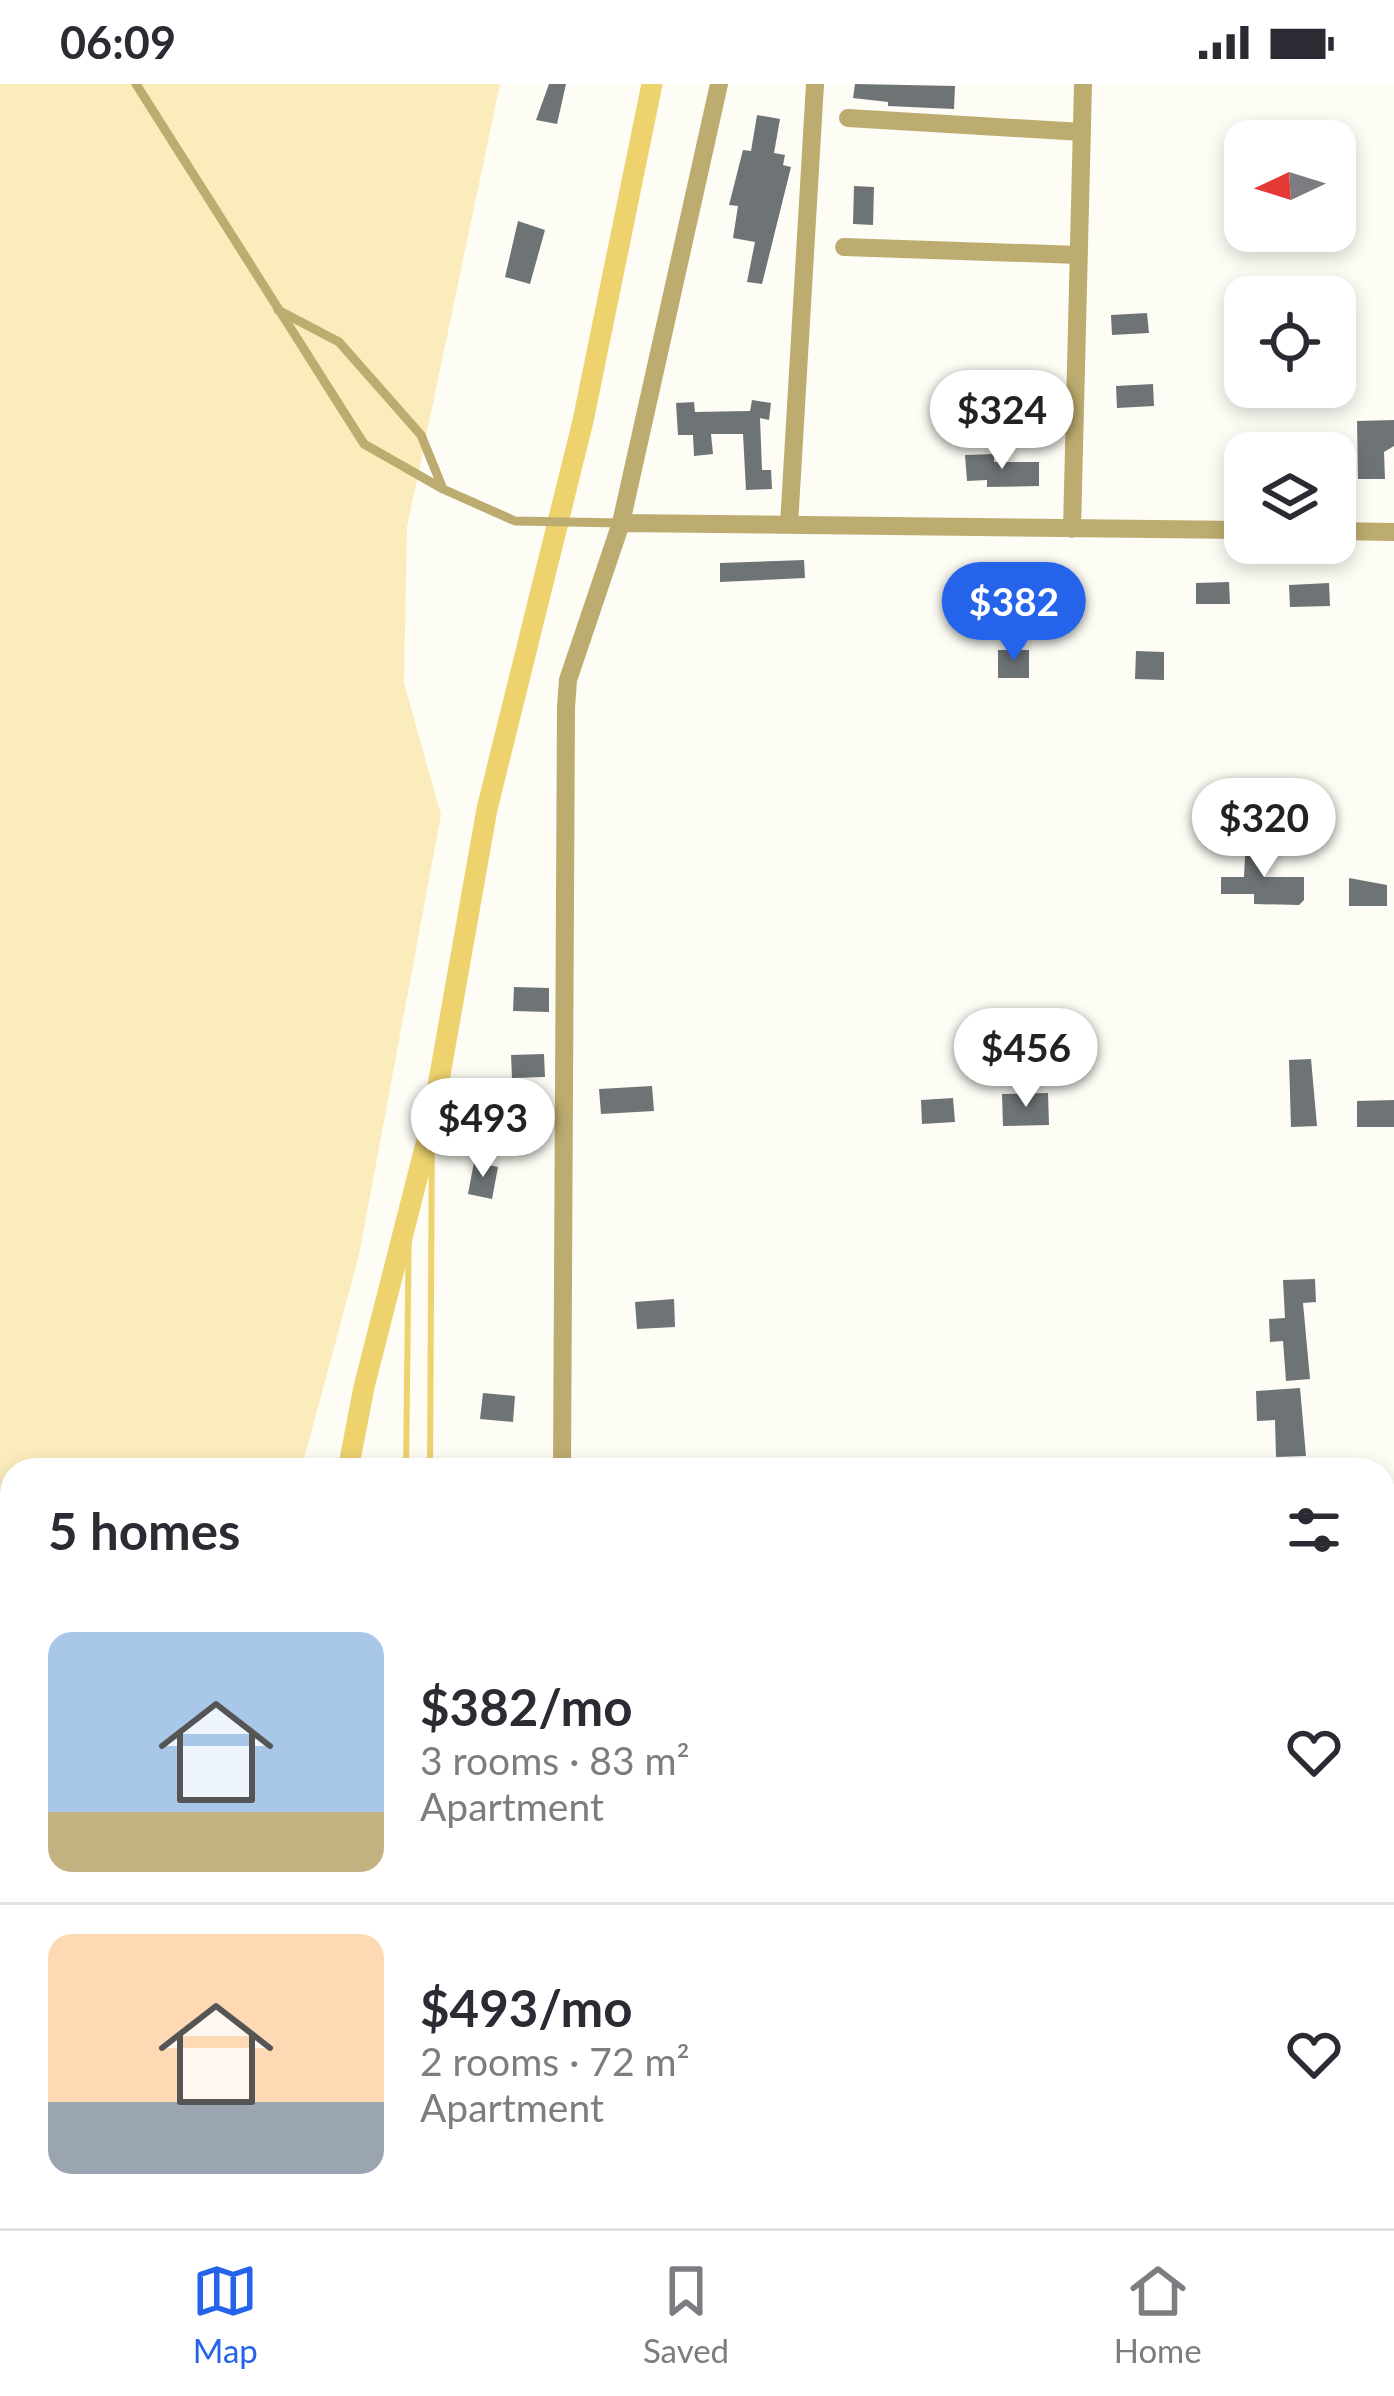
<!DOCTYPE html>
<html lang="en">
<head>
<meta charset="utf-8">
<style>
	body { margin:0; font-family:Lato,sans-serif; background:#f7f7f7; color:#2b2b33; height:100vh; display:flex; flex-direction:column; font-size:45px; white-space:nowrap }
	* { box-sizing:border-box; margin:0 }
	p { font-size:39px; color:#7c7c81 }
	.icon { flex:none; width:66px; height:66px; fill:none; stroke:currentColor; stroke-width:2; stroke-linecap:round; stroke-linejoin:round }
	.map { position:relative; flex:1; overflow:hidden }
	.side { position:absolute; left:0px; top:1374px; width:1395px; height:771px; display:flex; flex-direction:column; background:#fff; border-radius:36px 36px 0 0; box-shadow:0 6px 18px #0003 }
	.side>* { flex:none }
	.needle { width:78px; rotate:266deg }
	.tools { position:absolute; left:1224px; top:36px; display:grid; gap:24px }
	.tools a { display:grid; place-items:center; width:132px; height:132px; border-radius:24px; background:#fff; box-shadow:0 6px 18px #0003; font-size:60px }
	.price { position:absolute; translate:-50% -102px; padding:0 27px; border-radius:42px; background:#fff; color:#222; font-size:39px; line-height:78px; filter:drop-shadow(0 3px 6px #0008) }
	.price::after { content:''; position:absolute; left:50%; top:72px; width:36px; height:27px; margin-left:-18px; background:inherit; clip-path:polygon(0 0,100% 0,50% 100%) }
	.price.selected { background:#2563eb; color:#fff }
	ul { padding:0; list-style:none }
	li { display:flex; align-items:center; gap:36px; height:300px; padding:0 48px }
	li+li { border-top:3px solid #e1e1e2 }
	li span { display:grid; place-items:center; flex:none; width:336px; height:240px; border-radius:24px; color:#555 }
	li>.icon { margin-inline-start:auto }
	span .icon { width:144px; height:144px; fill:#fffc; stroke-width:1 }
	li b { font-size:51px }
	h2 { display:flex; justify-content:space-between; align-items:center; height:144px; padding:0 48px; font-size:51px }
	.status { display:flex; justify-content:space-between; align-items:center; height:84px; padding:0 60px; background:#fff; direction:ltr }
	.status svg { height:33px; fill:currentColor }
	.dock { display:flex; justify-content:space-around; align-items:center; height:168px; border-top:3px solid #e1e1e2; background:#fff; font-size:33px; color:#7c7c81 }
	.dock a { display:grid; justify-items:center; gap:6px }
	.dock .selected { color:#2563eb }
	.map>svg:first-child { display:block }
	.green { fill:#fbedbb }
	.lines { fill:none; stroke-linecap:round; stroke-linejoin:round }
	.stream { stroke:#edd26e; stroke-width:6 }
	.canal { stroke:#edd26e; stroke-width:21 }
	.building { fill:#6e7476 }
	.lane { stroke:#bdac6f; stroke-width:9 }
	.street { stroke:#bdac6f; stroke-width:18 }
</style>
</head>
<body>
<div class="status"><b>06:09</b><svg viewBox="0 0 49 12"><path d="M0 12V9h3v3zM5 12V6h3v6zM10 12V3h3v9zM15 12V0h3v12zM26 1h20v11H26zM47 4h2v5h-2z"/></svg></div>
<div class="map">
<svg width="1394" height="2144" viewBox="0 0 1394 2144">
	<rect width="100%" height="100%" fill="#fdfcf5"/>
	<path class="green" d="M0 0H500L407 443 404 599 441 731 359 1171 301 1386H12V2133H55L50 2144H0Z"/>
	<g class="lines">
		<path class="stream" d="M406 1386 409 1127
			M430 1386 432 1036
			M426 2144V2133"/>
		<path class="canal" d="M348 1386 364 1303 432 1036 487 725 583 337 652 0
			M109 2144 114 2133"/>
	</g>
	<path class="building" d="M549 0H566L557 40 536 36Z
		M855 0 955 2 954 25 888 22V18L853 14Z
		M757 31 780 35 774 69 785 71 783 81 791 83 762 200 747 198 755 158 733 154 738 122 729 121 743 66 751 67Z
		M854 102 874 103 873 141 853 140Z
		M518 137 545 146 530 200 505 193Z
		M1336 198V213H1278V200Z
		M1147 229 1149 249 1112 251 1111 231Z
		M1153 300 1154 322 1117 324 1116 302Z
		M752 316 771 319 769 336 760 334 762 386H771L772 405 746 406 743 350H711L713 370 694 372 693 351H678L676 319 694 318 695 328 750 327Z
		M1394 336V362L1384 368 1385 395H1358L1357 337Z
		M994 370V378H1039V402L987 403V396L967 397 965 371Z
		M804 476 805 494 720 498V479Z
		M1229 498 1230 520H1196V499Z
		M1329 499 1330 522 1290 523 1289 501Z
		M998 566H1029V594H998Z
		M1136 567 1164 568V596L1135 595Z
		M1246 755 1266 756 1264 793H1304V816L1299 821 1254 820V810H1221V793H1244Z
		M1349 794 1387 801V822H1349Z
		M514 903 549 904V928L513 927Z
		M544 970 545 993 512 994 511 971Z
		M1311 975 1317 1042 1291 1043 1289 976Z
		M652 1002 654 1027 601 1030 599 1005Z
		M1048 1009 1049 1041 1003 1042 1002 1010Z
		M953 1014 955 1038 922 1040 921 1016Z
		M1394 1016V1043H1357V1017Z
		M474 1078 498 1083 492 1115 468 1110Z
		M1315 1195 1316 1218 1303 1219 1310 1295 1286 1297 1283 1257 1270 1258 1269 1235 1285 1234 1283 1196Z
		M674 1215 675 1243 637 1245 635 1218Z
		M1300 1304 1306 1372 1276 1373 1275 1336 1257 1337 1256 1307Z
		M483 1309 515 1312 513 1338 480 1335Z"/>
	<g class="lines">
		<path class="lane" d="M136 0 364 360 443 405 515 437 621 439
			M278 226 339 258 421 351 443 405"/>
		<path class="street" d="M848 34 1082 48
			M844 163 1079 171
			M621 439 719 0
			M789 441 815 0
			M1072 445 1083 0
			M1335 447 1394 448
			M562 1386 566 623 568 596 621 439 1245 446
			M1383 1648H1394
			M404 2144V2133
			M558 2144V2133"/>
	</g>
</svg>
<div class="tools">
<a><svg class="needle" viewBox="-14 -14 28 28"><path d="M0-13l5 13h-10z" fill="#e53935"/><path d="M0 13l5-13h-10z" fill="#7c7c81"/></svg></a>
<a><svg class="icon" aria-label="locate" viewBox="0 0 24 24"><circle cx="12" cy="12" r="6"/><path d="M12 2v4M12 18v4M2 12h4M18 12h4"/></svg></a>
<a><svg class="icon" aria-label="layers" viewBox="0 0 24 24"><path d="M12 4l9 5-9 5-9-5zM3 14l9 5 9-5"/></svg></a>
</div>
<b class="price" style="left:1002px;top:388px">$324</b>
<b class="price selected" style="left:1014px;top:580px">$382</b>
<b class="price" style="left:1264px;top:796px">$320</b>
<b class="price" style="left:1026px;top:1026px">$456</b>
<b class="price" style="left:483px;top:1096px">$493</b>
<section class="side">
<h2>5 homes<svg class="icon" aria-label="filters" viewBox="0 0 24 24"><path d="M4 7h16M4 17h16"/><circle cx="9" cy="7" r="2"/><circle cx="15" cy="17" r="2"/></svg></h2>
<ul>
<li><span style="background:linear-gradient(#a9c7e8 75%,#c2b280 0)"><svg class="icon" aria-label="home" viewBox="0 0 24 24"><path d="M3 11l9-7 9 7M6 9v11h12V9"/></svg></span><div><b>$382/mo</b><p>3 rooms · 83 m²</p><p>Apartment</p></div><svg class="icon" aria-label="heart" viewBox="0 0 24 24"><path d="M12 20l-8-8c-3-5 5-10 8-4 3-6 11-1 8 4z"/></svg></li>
<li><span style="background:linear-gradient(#ffd9b3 70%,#9aa5b1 0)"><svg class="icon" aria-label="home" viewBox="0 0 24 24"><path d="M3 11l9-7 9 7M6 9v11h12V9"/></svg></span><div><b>$493/mo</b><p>2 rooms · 72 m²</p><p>Apartment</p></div><svg class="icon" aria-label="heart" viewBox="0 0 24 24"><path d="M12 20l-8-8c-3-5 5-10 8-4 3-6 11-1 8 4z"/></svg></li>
</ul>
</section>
</div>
<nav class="dock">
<a class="selected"><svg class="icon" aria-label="map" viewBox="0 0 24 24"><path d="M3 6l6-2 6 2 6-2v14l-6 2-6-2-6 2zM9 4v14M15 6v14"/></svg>Map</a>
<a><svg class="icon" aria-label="saved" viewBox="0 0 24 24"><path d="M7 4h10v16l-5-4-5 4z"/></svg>Saved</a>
<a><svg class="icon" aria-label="home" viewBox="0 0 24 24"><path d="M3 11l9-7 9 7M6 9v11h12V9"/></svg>Home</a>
</nav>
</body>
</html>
